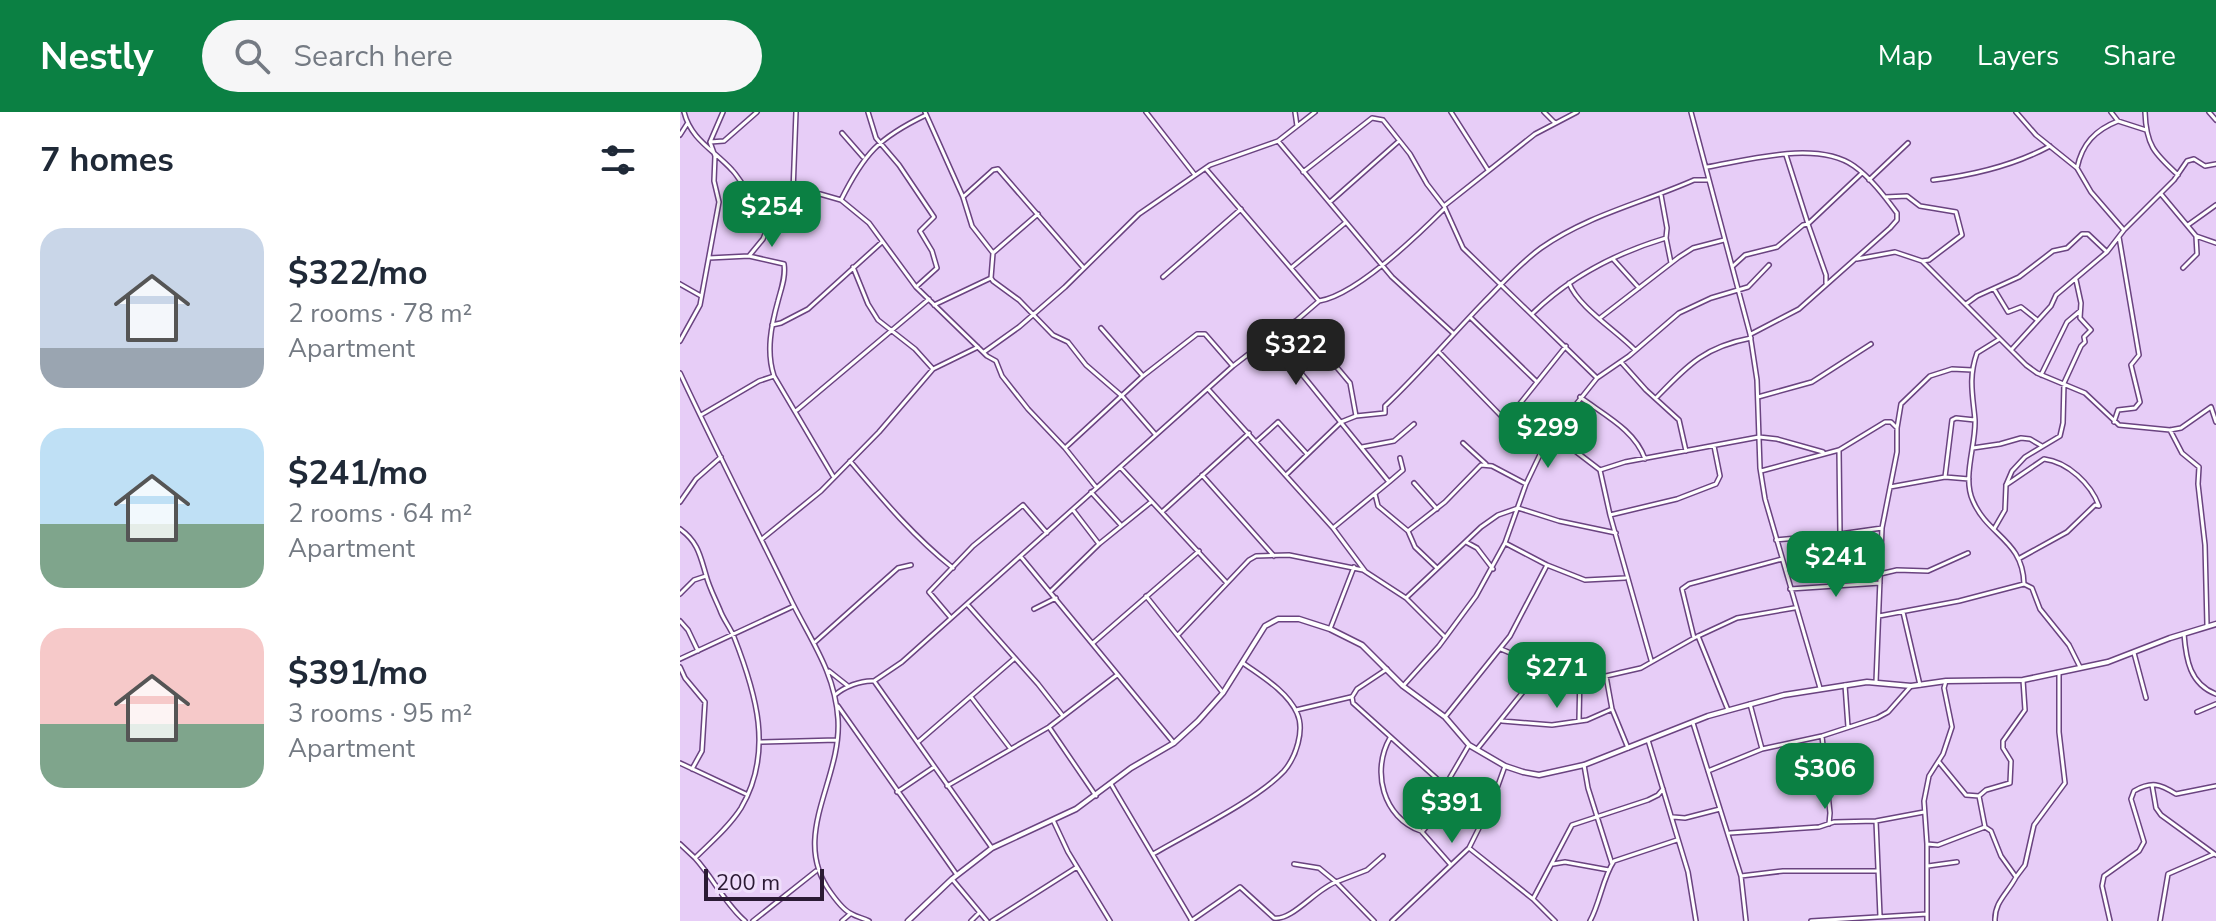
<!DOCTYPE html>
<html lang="en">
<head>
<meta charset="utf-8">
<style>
	body { margin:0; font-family:"Nunito Sans",sans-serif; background:#f6f6f7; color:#1f2937; height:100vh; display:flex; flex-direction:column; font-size:30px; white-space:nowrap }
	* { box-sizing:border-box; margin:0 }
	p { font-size:26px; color:#747a83 }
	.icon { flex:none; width:44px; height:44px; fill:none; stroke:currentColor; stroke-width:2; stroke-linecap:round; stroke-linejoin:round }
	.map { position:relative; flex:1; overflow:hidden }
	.drawer { display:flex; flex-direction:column; background:#fff; width:680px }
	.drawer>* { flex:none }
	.scale { position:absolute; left:24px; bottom:20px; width:120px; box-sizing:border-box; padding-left:8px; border:4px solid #2b1a34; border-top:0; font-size:22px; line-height:28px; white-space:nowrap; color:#2b1a34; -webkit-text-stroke:6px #efdefb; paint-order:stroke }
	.price { position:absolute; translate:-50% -68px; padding:0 18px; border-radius:16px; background:#0b8043; color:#fff; font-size:26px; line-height:52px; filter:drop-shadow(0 2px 4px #0008) }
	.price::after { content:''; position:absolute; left:50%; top:48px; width:24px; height:18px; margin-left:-12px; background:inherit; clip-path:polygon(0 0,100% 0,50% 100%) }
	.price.active { background:#222; color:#fff }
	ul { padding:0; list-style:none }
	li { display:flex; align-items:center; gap:24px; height:200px; padding:0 40px }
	li span { display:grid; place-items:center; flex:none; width:224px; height:160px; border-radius:24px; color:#555 }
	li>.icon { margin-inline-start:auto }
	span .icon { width:96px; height:96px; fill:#fffc; stroke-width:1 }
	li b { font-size:34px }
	h2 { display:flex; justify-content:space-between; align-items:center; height:96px; padding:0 40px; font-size:34px }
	header { display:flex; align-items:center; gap:48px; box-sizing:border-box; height:112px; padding:0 40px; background:#0b8043; color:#fff }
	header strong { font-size:38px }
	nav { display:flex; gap:44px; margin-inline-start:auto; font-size:28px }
	.search { width:560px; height:72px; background:#f6f6f7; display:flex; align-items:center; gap:20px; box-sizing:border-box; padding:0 28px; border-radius:44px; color:#747a83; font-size:30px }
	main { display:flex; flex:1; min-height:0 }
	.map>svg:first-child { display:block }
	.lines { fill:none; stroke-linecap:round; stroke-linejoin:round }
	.minor-casing { stroke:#6a4380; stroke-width:6 }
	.tertiary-casing { stroke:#6a4380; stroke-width:7 }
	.minor { stroke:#fff; stroke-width:3 }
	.tertiary { stroke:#fff; stroke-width:4 }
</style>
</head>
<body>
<header>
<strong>Nestly</strong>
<div class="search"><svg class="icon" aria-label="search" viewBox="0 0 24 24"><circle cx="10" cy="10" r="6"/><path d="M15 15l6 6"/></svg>Search here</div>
<nav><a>Map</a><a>Layers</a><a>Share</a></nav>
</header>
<main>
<section class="drawer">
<h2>7 homes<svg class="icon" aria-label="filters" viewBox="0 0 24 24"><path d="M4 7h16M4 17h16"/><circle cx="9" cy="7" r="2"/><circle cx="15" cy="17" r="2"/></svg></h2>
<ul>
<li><span style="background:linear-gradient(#c9d6e8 75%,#9aa5b1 0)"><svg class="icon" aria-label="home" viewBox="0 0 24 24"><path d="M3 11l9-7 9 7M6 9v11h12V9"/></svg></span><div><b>$322/mo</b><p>2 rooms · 78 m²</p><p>Apartment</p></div></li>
<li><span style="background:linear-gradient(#bfe0f5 60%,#7fa58c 0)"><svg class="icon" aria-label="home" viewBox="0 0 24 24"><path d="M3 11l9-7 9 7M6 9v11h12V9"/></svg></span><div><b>$241/mo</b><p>2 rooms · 64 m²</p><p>Apartment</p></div></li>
<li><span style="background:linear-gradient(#f6c9c9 60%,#7fa58c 0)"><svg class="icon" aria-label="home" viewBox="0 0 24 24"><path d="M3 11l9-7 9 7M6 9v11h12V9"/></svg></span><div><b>$391/mo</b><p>3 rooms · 95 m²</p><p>Apartment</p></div></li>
</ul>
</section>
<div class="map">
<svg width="1536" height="809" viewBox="0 0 1536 809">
	<rect width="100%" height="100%" fill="#e7cdf7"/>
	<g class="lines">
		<defs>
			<path id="minor" d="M4 0C11 28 34 38 52 58 58 64 61 72 68 78L140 82 161 88 189 111 236 175 307 244 316 249 322 264 348 297 385 336 416 375
				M188 0 196 26 219 53 254 105 240 119 252 139 257 156 236 175
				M245 0 283 85 292 114 313 141 311 166 313 169 339 188 373 223 388 230 406 253 443 285 475 322
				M466 0 515 63
				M615 0 617 14
				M771 0 808 58
				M864 0 875 11
				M1011 0 1070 222 1077 268 1080 356 1085 387 1140 576
				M1336 0 1356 23 1397 56 1411 80 1443 117
				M1431 0 1438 9
				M1465 0C1466 33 1474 41 1498 63
				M1529 0 1536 8
				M162 21 183 45
				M0 23 7 12
				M598 29 712 165 773 221
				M30 30 44 29 77 0
				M1027 55C1068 48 1137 28 1174 54 1191 66 1205 85 1217 101V108L1210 116 1119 197 1071 222
				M1397 56C1402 32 1415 18 1438 9L1466 18
				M526 57 639 189C676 183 737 124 765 96
				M623 60 692 6 703 8 730 42 747 72 764 94 783 136 917 266
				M1189 68 1228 31
				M1253 68C1294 63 1333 54 1370 34
				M113 80 116 0
				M1481 82 1516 124 1536 131
				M981 83 987 116 986 126
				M283 85 313 58 318 57 403 155
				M1205 85 1227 84 1240 94 1276 100 1282 123 1249 148 1242 149
				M161 88C184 42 198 26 246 3
				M650 90 719 29
				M764 94 855 22 897 0
				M1508 113 1536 93
				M313 141 358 102
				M69 144 104 152C106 165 101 177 98 189 91 214 86 240 94 264L153 364
				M29 146 69 144 83 127 87 117 86 110 68 79
				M933 147 959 176
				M1177 147 1215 140 1242 149 1346 253 1357 261 1405 281 1439 313 1490 318 1501 316 1531 295 1536 310
				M1053 154 1065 143 1097 135 1123 113 1128 112 1106 43
				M173 155 188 192 198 208 235 237 253 257
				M611 156 665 111
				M1503 156 1517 142 1516 124
				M483 165 561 97
				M889 171C898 195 937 219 955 238
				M1146 171V163L1128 112 1182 61
				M0 172 21 184
				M1314 177 1328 200 1341 195 1356 207
				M1286 192 1297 184 1339 165 1373 139 1387 136 1402 122H1408L1427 140
				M254 193 311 166
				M853 201C891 164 936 141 986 126L991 151
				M790 205 856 269
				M920 206 999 145 1013 136 1044 128
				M617 208 670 271 676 304
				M92 213 101 211 128 197 202 130
				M421 216 463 264
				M591 224 709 370 653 416
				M1318 228 1297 241C1288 266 1293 284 1295 308 1296 334 1282 365 1293 389 1308 424 1343 428 1344 472
				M0 229 20 193 39 90 34 69 35 44 30 30 43 0
				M1332 237 1371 194 1376 183 1427 140 1444 118 1494 68 1507 49 1514 47 1525 54 1536 52
				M304 240 339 215 385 175 459 102 530 53 598 29 635 0
				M759 240 826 309 865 330
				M941 250 966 278 999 308 1006 339
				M0 261C35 336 73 410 109 484 129 526 155 559 158 607 162 669 109 724 151 781 156 788 164 799 172 802 177 805 183 806 189 809
				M1361 263 1387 210 1400 199
				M528 277 653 416 685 459
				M900 285C924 303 955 318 965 347
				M1078 285 1132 270 1191 232
				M976 286C1008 253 1024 235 1071 226
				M117 298 249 187
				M21 303 79 269 94 264
				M826 309 886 234
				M1434 310 1438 298 1455 296 1460 290 1451 253 1459 243 1439 125
				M1217 316 1221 292 1250 264 1272 257 1292 258
				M1490 318 1502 341 1519 355 1518 372 1525 433 1527 513
				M873 322 920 358 930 403 971 548
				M577 329 598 310 627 342
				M783 331 806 352
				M682 335 714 329 734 312
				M385 336 463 264 517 222H525L552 253
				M1293 336 1320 332 1341 326 1350 327 1362 334
				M1159 338 1160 422 1202 416
				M170 349C203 388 233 424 273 456
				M440 355 546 470
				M920 358 945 350 1079 325 1097 327 1143 340
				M1081 359 1159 338 1205 310H1211L1217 316V340L1202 416 1196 570
				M607 362 661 310 676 304 705 301V294C740 261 770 225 803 191 822 172 839 152 861 136 908 103 962 91 1014 68H1029
				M522 363 594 444
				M1265 365 1272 308 1276 306 1295 308
				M709 370 723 358 720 346
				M734 371 757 397
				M1326 373 1364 347C1388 350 1411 372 1419 394L1415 393 1387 420 1340 446
				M1210 375 1265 365 1289 367
				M411 380 440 412
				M695 382 698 394 728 419 735 435 757 456
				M0 390 16 367 41 345
				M393 398 419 432
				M483 399 569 321
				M930 403 997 387 1036 372 1040 364 1034 334
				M0 417C18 430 20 443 26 463 29 475 35 486 40 498 43 507 50 515 54 525 76 581 94 640 61 696 49 715 31 730 15 746 34 767 45 792 65 809
				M1314 417 1325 398 1326 373 1332 359 1345 345 1380 324 1383 311 1384 271 1401 234 1405 230 1404 225 1411 218 1400 206 1401 191 1396 168
				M728 419 765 390 801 353 812 354 846 372
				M82 427 141 379 199 320 253 257 298 235
				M1096 428 1160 422
				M786 430 797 436 813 457
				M825 431 867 453 905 468 945 466
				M341 445 494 631
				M1200 462 1217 458 1248 459 1288 441
				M1110 477 1200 471
				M370 480 419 432 471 390
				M0 482 14 468 26 464
				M466 484 543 581
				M726 486 801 415 818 403 838 396 879 409 936 421
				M287 492 358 572 383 604
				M354 497 376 486
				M1223 500 1240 573
				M1199 504 1279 489 1344 472 1352 476 1360 497 1389 533 1400 555
				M271 506 249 480 293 434 343 393 367 421
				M0 509 8 518 18 539
				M650 517 674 455
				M1504 522C1506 548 1510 572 1536 582
				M498 523 569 448 576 444 609 443 683 458 726 486 765 525
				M1018 524 1048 598
				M1014 526 1002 477 1009 472 1102 447
				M134 531 218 456 231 453
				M413 531 519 439
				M821 537 863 555 926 564 961 556 1014 526 1057 506 1114 496
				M1454 541 1466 586
				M0 547 114 494
				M0 555 5 566 25 590 22 639 12 657
				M707 557 677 577 672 585 673 591 765 674
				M149 559 168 574
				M926 564 932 597 948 636
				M194 569 312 736
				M1165 573 1168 615
				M723 574 759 534 796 484 825 431 846 372 866 330 917 266 949 244 999 201 1031 186 1068 175 1089 153
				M155 583C164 575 181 568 194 569L222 550 553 254 597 220 617 208 639 189
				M291 585 330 636
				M1070 592 1082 637
				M158 594 277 763
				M616 598 671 585
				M1517 600 1536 592
				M765 605 830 524 867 453
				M899 608 900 561
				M822 609 872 613 907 608 932 597
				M1013 611 1061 764 1066 809
				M369 615 416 684
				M1142 624 1150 701 1149 712
				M710 626C691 659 703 706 741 719
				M968 628 1008 760 1016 809
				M81 630 157 628
				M238 630 335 546
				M798 636 863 555
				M1259 650 1286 683 1299 684
				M0 651 66 682
				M904 653 908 676 932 752
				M1028 659 1082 637 1142 624 1197 606 1208 600 1231 574
				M431 672 512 809
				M1472 673 1476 696 1481 703 1536 743
				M267 674 369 615 437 563
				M217 680 254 655
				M993 705 1005 706 1040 697
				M373 708 388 740 430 809
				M1196 709 1200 804
				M1305 715 1299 684 1306 678 1330 671 1331 649 1323 636V629L1345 598 1343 568
				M1050 721 1139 715 1154 710 1196 709 1244 700
				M0 732 15 746
				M1247 732 1258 733 1305 715 1311 719 1321 744 1336 765C1328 781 1314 790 1315 809
				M789 736 853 787 892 713 968 688 978 683 983 677
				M473 742C509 721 577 688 604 659 616 645 625 618 617 601 607 579 581 564 563 551
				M614 752 639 756 656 770 687 758 703 744
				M873 752 885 750 929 758
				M771 753 742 720 756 703 765 674 789 633
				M1248 754 1277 750
				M1061 764 1103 759H1197
				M1336 765 1345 753 1354 713 1385 671 1379 620V561
				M272 767 307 809
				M853 787 875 809
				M73 809 136 759
				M162 809 170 802
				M291 809 299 801
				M312 809 397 755
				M511 809 560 775 594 806C612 809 636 777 656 770L694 809
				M712 809 789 736 812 690 825 654
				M910 809C920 791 923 765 934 749L997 728
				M1131 809 1247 802
				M1247 809V732L1244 689 1249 664 1263 642 1272 615 1264 576 1266 569
				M1430 809 1422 774 1424 764 1459 739 1464 730 1451 687 1454 679C1472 669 1480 672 1496 682L1536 674
				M1480 809 1488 762 1534 742"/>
			<path id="tertiary" d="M228 809 272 767 312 736 396 697 451 656 494 631 518 609 543 581 585 514 598 507H619L650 517 682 533 723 574 765 605 789 633 825 654 843 660 859 663 904 653 1028 604 1104 583 1187 570 1231 574 1266 569 1343 568 1428 550 1490 526 1536 512"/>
		</defs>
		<use href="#minor" class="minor-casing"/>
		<use href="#tertiary" class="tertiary-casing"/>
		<use href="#minor" class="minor"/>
		<use href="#tertiary" class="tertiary"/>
	</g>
</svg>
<div class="scale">200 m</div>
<b class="price" style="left:92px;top:137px">$254</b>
<b class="price active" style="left:616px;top:275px">$322</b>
<b class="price" style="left:868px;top:358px">$299</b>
<b class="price" style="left:1156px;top:487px">$241</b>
<b class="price" style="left:877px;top:598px">$271</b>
<b class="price" style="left:1145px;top:699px">$306</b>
<b class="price" style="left:772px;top:733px">$391</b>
</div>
</main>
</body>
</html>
